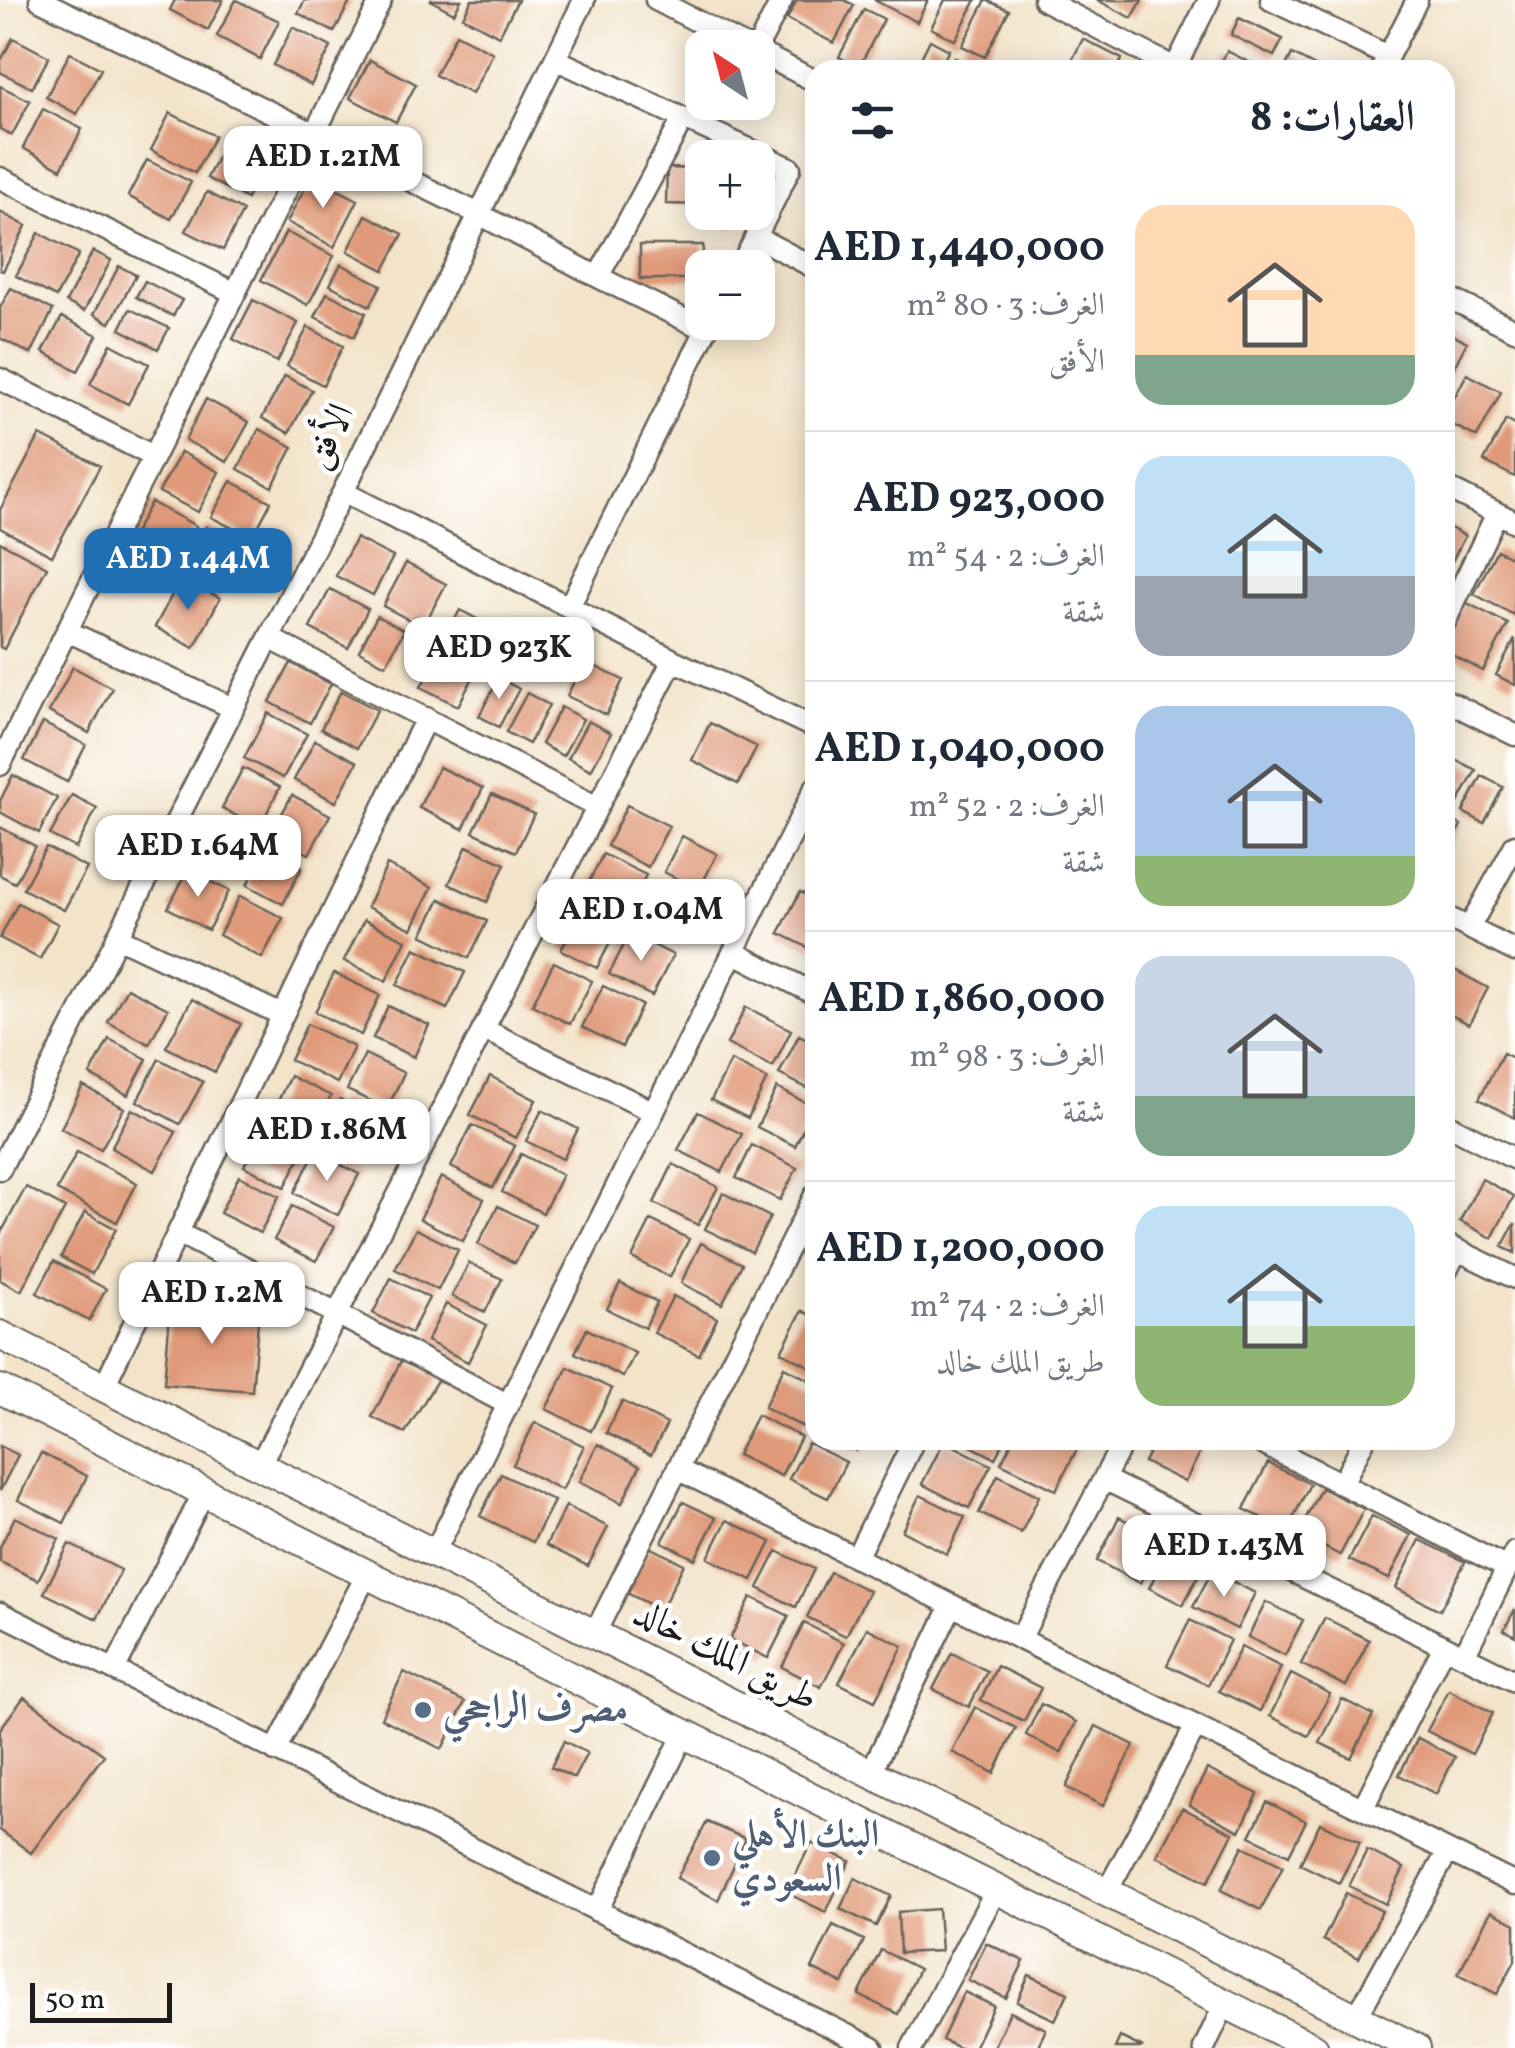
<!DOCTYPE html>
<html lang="ar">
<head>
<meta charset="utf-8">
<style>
	body { margin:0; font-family:Vollkorn,Amiri,serif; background:#f6f6f7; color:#1f2937; direction:rtl; height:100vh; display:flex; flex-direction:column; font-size:38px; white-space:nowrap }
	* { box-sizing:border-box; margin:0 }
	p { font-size:32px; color:#747a83 }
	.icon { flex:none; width:55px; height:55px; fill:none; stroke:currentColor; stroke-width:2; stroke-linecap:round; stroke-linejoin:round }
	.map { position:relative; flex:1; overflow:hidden; direction:ltr }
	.details { position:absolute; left:805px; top:60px; width:650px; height:1390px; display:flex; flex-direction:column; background:#fff; border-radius:30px; box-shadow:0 5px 25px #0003; direction:rtl }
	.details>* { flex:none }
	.needle { width:65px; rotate:324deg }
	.controls { position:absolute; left:685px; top:30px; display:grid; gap:20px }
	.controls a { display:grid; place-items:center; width:90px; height:90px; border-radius:20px; background:#fff; box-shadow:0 5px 25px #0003; font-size:50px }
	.scale { position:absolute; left:30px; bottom:25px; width:142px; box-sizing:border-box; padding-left:10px; border:5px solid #1c1c1c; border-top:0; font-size:28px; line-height:35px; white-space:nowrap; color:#1c1c1c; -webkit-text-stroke:8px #fff; paint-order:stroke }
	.price { position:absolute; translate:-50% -85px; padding:0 22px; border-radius:20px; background:#fff; color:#222; font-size:32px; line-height:65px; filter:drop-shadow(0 2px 5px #0008) }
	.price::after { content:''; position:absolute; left:50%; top:60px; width:30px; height:22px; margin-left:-15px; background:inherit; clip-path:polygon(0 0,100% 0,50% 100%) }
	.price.on { background:#1f6fb2; color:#fff }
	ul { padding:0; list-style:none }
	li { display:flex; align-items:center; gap:30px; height:250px; padding:0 40px }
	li+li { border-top:2px solid #e0e1e3 }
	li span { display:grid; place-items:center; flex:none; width:280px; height:200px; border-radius:30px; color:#555 }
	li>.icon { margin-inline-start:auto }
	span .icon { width:120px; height:120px; fill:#fffc; stroke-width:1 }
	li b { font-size:42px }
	h2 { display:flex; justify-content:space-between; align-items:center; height:120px; padding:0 40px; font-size:42px }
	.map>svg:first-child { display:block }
	.building { fill:#e09a79 }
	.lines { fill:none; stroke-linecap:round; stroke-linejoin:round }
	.minor-casing { stroke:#676259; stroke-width:25 }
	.secondary-casing { stroke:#676259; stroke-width:32 }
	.minor { stroke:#fff; stroke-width:20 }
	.secondary { stroke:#fff; stroke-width:28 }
	.service-dot { fill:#5c6f8a; stroke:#fff; stroke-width:4 }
	.labels { text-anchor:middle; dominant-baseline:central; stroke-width:9; stroke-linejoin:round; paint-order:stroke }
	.street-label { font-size:38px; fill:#1c1c1c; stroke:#fff }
	.service-label { font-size:38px; font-weight:bold; fill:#4e5e75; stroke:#fff; text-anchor:start }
</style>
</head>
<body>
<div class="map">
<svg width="1515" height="2048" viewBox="0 0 1515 2048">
	<rect width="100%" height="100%" fill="#fff"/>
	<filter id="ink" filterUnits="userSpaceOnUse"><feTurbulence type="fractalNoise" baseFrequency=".01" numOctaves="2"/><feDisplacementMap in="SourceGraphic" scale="20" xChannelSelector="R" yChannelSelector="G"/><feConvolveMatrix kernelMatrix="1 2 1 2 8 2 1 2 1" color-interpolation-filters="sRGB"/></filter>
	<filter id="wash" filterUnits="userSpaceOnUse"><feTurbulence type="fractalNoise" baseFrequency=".0048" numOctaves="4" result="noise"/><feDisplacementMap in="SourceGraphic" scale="40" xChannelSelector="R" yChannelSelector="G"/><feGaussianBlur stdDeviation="2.25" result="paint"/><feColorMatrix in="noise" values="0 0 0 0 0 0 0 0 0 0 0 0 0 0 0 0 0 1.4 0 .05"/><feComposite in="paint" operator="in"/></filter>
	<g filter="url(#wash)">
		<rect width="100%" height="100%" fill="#f3e3c9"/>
		<g id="blocks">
			<path class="building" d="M175 0H223L208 30 170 10Z
				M236 0 279 21 260 59 217 36Z
				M305 0H351L334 32 298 13Z
				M430 0H461L454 13Z
				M472 0H518L499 36 463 17Z
				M797 0H844L854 5 834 43 787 19Z
				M874 0H928L917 22Z
				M945 0H976L955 40 931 28Z
				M986 0 1009 10 985 57 962 46Z
				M1097 0H1142L1132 18Z
				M864 9 884 19 859 67 839 57Z
				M1239 18 1283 39 1274 56 1231 35Z
				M293 27 331 47 311 85 273 65Z
				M456 34 493 53 472 94 435 75Z
				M13 38 49 57 32 88 0 72V62Z
				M1083 39 1122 59 1117 70H1067Z
				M930 40 949 50 938 70H915Z
				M1227 51 1265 70H1217Z
				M70 53 101 69 77 114 46 97Z
				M1292 54 1323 70H1284Z
				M954 57 971 66 969 70H947Z
				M370 60 416 84 396 122 350 98Z
				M0 86 30 101 12 135 0 129Z
				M43 109 82 129 61 169 23 148Z
				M170 113 215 136 195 173 151 150Z
				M225 143 265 163 247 199 207 178Z
				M147 160 191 182 171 219 128 196Z
				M667 168 702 169 701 205 666 204Z
				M311 176 358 200 334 247 287 222Z
				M207 192 243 211 223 250 186 231Z
				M0 212 26 226 3 271 0 270Z
				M722 212H738L731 228 718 223Z
				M366 215 403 234 384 270 348 251Z
				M286 232 334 256 308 305 261 280Z
				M39 233 79 254 56 297 16 276Z
				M640 245H703L702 279H640Z
				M93 251 111 260 84 311 66 302Z
				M341 264 381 285 370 306 330 285Z
				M119 266 136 275 110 323 94 314Z
				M145 281 182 300 173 316 136 297Z
				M11 288 53 310 31 354 0 338V308Z
				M327 293 366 313 354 337 315 317Z
				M253 300 298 323 277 362 233 339Z
				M130 309 169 328 158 349 120 329Z
				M62 317 97 335 78 371 43 352Z
				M308 327 343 346 323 385 287 366Z
				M1445 331 1467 342 1448 379 1445 378Z
				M111 344 149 364 128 404 90 384Z
				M1467 374 1501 392 1477 437 1445 421V415Z
				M285 376 312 390 289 433 262 418Z
				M206 399 249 422 227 462 185 440Z
				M1506 420 1515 425V477L1484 461Z
				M259 429 293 447 272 487 238 469Z
				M40 435 100 466 52 556 0 528V510Z
				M181 452 219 472 198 512 159 492Z
				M231 481 271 502 252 538 211 517Z
				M151 502 196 526 175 564 130 541Z
				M1445 525 1465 536 1445 575Z
				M206 527 243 546 222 586 185 567Z
				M356 538 393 557 373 595 336 576Z
				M0 542 47 567 4 649 0 647Z
				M1497 550 1515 559 1514 615 1474 594Z
				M406 563 446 584 423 627 383 606Z
				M181 578 220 598 194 648 155 627Z
				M330 589 368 609 348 648 310 628Z
				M1465 602 1508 624 1483 671 1445 651V640Z
				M460 610 496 629 483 655 446 636Z
				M377 616 404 630 386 665 359 651Z
				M1515 639V685L1496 675Z
				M442 647 479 666 458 706 421 687Z
				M584 661 623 680 606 715 567 696Z
				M291 663 331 684 310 723 270 702Z
				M73 667 112 688 89 733 49 712Z
				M499 678 519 689 499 727 479 716Z
				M341 691 377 710 357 748 321 729Z
				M527 693 549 705 529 744 506 732Z
				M561 707 583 719 563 756 541 744Z
				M268 713 307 734 283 778 244 758Z
				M588 721 611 733 591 770 568 758Z
				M43 723 86 745 67 782 24 760Z
				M710 723 757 747 738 784 692 760Z
				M315 740 357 762 336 802 294 780Z
				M1456 760 1476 770 1454 810 1445 805V781Z
				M439 767 483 788 463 829 419 808Z
				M243 768 280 787 259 828 222 808Z
				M13 775 57 798 39 833 0 812V801Z
				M1482 776 1503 787 1484 823 1463 812Z
				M492 794 534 814 516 852 473 832Z
				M72 795 97 808 76 848 50 835Z
				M292 795 330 815 309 854 271 834Z
				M627 805 669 826 648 867 607 846Z
				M1445 817 1461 825 1445 855Z
				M216 819 254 839 233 878 195 857Z
				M0 827 35 846 15 883 0 875Z
				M682 836 717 854 699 890 664 872Z
				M467 846 505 864 487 902 449 884Z
				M46 847 87 868 64 910 23 889Z
				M267 848 302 867 283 904 247 885Z
				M603 854 646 875 625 916 583 894Z
				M387 865 432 887 412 929 367 907Z
				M188 870 229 891 208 930 168 908Z
				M651 883 687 901 667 939 632 921Z
				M800 892 815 899V951L779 933Z
				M240 896 283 918 262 958 219 935Z
				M440 899 487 921 469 958 422 935Z
				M18 903 58 924 40 959 0 938Z
				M581 910 617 929 597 968 561 950Z
				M364 920 406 940 386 981 344 961Z
				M630 933 673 955 652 996 609 974Z
				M415 948 465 972 447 1009 397 985Z
				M554 962 592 981 570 1024 532 1005Z
				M1453 969 1488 988 1469 1024 1445 1012V983Z
				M334 973 380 995 361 1035 315 1012Z
				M603 986 642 1005 622 1047 582 1027Z
				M127 988 168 1009 149 1044 108 1022Z
				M192 999 241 1024 215 1072 166 1047Z
				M388 1006 429 1025 414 1057 373 1038Z
				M746 1007 791 1030 773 1067 727 1044Z
				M307 1024 354 1047 337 1083 290 1060Z
				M799 1035 815 1043V1092L779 1074Z
				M109 1039 147 1059 128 1095 90 1075Z
				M1503 1053 1515 1059V1118L1479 1099Z
				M365 1054 404 1073 387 1109 347 1090Z
				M159 1059 203 1082 180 1124 137 1101Z
				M731 1061 767 1079 748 1118 711 1100Z
				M290 1076 331 1096 311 1138 270 1118Z
				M490 1076 536 1100 516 1138 470 1115Z
				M83 1086 124 1108 101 1149 61 1128Z
				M777 1088 814 1107 795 1146 757 1127Z
				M340 1100 381 1120 361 1162 320 1142Z
				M132 1109 176 1132 155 1171 111 1148Z
				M542 1110 578 1129 563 1159 526 1141Z
				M698 1112 742 1134 722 1172 678 1150Z
				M472 1125 515 1146 493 1188 451 1167Z
				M259 1136 300 1157 285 1187 244 1166Z
				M752 1145 797 1168 780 1200 736 1178Z
				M77 1152 137 1183 117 1222 57 1190Z
				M315 1152 359 1174 338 1215 294 1193Z
				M521 1154 562 1175 543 1213 502 1192Z
				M673 1164 718 1187 698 1225 654 1203Z
				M239 1176 279 1196 260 1233 220 1213Z
				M441 1177 484 1199 463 1241 420 1219Z
				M1482 1179 1514 1196 1492 1238 1460 1221Z
				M26 1187 65 1208 21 1291 0 1280V1235Z
				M723 1193 770 1217 752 1252 705 1229Z
				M292 1206 334 1227 316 1261 274 1240Z
				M498 1206 535 1225 515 1263 478 1244Z
				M85 1212 116 1229 92 1274 61 1257Z
				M651 1220 689 1239 670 1277 632 1258Z
				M1515 1223V1253L1502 1247Z
				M416 1229 458 1250 438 1290 395 1269Z
				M701 1243 742 1264 722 1304 681 1283Z
				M54 1261 106 1289 89 1321 37 1293Z
				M469 1263 502 1279 485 1312 452 1296Z
				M391 1278 429 1298 411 1333 373 1313Z
				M620 1283 657 1302 645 1328 607 1309Z
				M673 1296 717 1318 699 1355 654 1333Z
				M171 1303 259 1310 252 1391 164 1384Z
				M446 1304 487 1325 468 1362 427 1341Z
				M802 1311 815 1317V1369L781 1352Z
				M587 1329 635 1353 623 1377 575 1353Z
				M402 1359 438 1379 405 1433 372 1417Z
				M568 1367 612 1389 591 1431 546 1409Z
				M784 1367 815 1383V1403L803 1427 764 1407Z
				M622 1401 667 1424 651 1455 606 1433Z
				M757 1415 801 1437 781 1476 737 1455Z
				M535 1422 584 1446 562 1490 513 1465Z
				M833 1440H862L856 1451Z
				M959 1440H1005L995 1458Z
				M1013 1440H1060L1077 1449 1056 1490 1001 1463Z
				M1155 1440H1206L1185 1482 1144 1462Z
				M944 1441 991 1465 969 1508 922 1484Z
				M808 1443 846 1462 828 1498 789 1479Z
				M598 1444 640 1466 622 1503 579 1482Z
				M0 1446 18 1455 0 1491Z
				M41 1453 87 1476 64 1523 18 1500Z
				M1268 1463 1310 1484 1287 1530 1244 1509Z
				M501 1474 554 1501 533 1542 480 1516Z
				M998 1475 1039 1496 1021 1533 979 1513Z
				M1321 1488 1364 1509 1340 1555 1298 1534Z
				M920 1495 965 1517 947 1554 902 1531Z
				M683 1502 716 1518 695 1559 662 1542Z
				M566 1506 608 1527 588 1566 546 1545Z
				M1372 1516 1411 1535 1389 1579 1349 1560Z
				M15 1517 59 1539 38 1580 0 1562V1547Z
				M1119 1517 1162 1539 1140 1583 1097 1561Z
				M727 1520 771 1542 752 1580 708 1558Z
				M1420 1540 1465 1562 1440 1610 1396 1588Z
				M69 1544 121 1570 97 1619 44 1593Z
				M649 1547 684 1564 661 1610 625 1592Z
				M777 1551 814 1569 796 1607 758 1588Z
				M1168 1551 1202 1568 1183 1605 1149 1588Z
				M1212 1571 1255 1593 1237 1629 1193 1607Z
				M830 1572 869 1591 846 1636 807 1617Z
				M751 1597 789 1616 768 1658 730 1639Z
				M1266 1602 1303 1620 1285 1655 1248 1637Z
				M1515 1609V1636L1504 1630Z
				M1325 1618 1369 1640 1346 1686 1301 1664Z
				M1190 1620 1230 1640 1208 1685 1167 1665Z
				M804 1623 844 1643 821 1687 782 1667Z
				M867 1628 903 1646 875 1701 839 1683Z
				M1241 1647 1281 1667 1260 1711 1219 1691Z
				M952 1653 987 1671 969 1707 933 1689Z
				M997 1666 1041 1688 1024 1721 981 1700Z
				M404 1672 465 1702 442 1749 381 1718Z
				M1291 1674 1330 1694 1309 1736 1270 1716Z
				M1449 1690 1493 1713 1472 1754 1427 1731Z
				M24 1697 104 1755 31 1853 0 1830V1729Z
				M1342 1699 1373 1715 1351 1758 1320 1743Z
				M1041 1704 1076 1722 1061 1753 1026 1735Z
				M975 1707 1016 1728 994 1773 952 1752Z
				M1096 1726 1134 1745 1103 1806 1066 1787Z
				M1418 1738 1455 1757 1436 1794 1399 1775Z
				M564 1741 587 1753 574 1778 551 1767Z
				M1207 1769 1258 1794 1240 1831 1189 1805Z
				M1267 1802 1306 1821 1289 1855 1250 1836Z
				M1182 1808 1233 1833 1208 1882 1157 1856Z
				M707 1822 746 1839 718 1900 677 1878Z
				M1320 1823 1360 1842 1339 1883 1300 1864Z
				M811 1843 850 1861 826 1912 787 1893Z
				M1243 1846 1283 1866 1261 1910 1221 1890Z
				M1367 1850 1404 1868 1386 1904 1349 1886Z
				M855 1878 891 1896 876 1926 840 1909Z
				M1346 1893 1382 1911 1359 1958 1323 1940Z
				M938 1909 941 1951 900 1953 898 1912Z
				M1491 1911 1515 1924V1961L1497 1994 1458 1974Z
				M833 1925 864 1940 843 1984 812 1969Z
				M986 1943 1024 1961 1006 1998 968 1980Z
				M881 1950 919 1969 898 2014 859 1995Z
				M1029 1975 1068 1993 1055 2020 1017 2002Z
				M964 1992 994 2006 974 2048H959L942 2040Z
				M1010 2012 1046 2029 1037 2048H993Z
				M1120 2037 1143 2048H1115Z"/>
		</g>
	</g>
	<g filter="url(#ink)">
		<use href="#blocks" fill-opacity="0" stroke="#676259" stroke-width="2.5"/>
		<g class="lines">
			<defs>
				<path id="minor" d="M40 0 479 214 598 277 706 330
					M656 0 749 48
					M1044 0 1175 68
					M1271 0 1388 56
					M757 48 782 0
					M758 52 815 81
					M555 59 790 168 756 237
					M1174 70 1209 0
					M1381 70 1417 0
					M0 178 235 293
					M740 268 756 237 815 268
					M598 277 683 119
					M1445 296 1515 330
					M0 379 153 456
					M1445 487 1515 522
					M343 492 673 660 815 728
					M569 607 710 322
					M1445 622 1497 513
					M67 631 233 708
					M269 638 597 807
					M1445 700 1515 735
					M0 765 381 0
					M1445 916 1515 951
					M1469 928 1515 845
					M117 937 282 1015
					M733 952 815 994
					M483 1029 654 1112
					M1445 1123 1515 1159
					M0 1169 343 492 584 0
					M178 1233 337 1314 507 1404
					M1445 1244 1515 1278
					M1445 1274 1457 1250
					M103 1388 426 718
					M1255 1440 1507 1568
					M259 1466 673 660
					M677 1469 1515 1884
					M1104 1479 1515 1681
					M1342 1484 1364 1440
					M434 1553 815 788
					M856 1558 914 1440
					M0 1613 873 2048
					M595 1633 815 1195
					M1020 1639 1124 1440
					M1464 1656 1515 1552
					M114 1670 204 1492
					M275 1751 367 1574
					M871 1772 952 1605
					M1363 1808 1444 1646
					M1107 1891 1196 1726
					M597 1911 684 1734
					M1356 2018 1448 1851
					M912 2048 997 1888
					M1204 2048 1225 2003"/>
				<path id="secondary" d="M0 1335 1416 2048
					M0 1389 559 1671 1314 2048"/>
			</defs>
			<use href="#minor" class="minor-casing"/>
			<use href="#secondary" class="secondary-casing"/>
			<use href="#minor" class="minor"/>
			<use href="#secondary" class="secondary"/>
		</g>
	</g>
	<g class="service-dot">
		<circle cx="423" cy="1710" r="10"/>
		<circle cx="712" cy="1858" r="10"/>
	</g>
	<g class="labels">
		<g class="street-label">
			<text transform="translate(331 437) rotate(-64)">الأفق</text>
			<text transform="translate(725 1657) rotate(27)">طريق الملك خالد</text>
		</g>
		<g class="service-label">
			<text x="443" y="1710">مصرف الراجحي</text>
			<text x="732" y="1836">البنك الأهلي<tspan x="732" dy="44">السعودي</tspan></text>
		</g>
	</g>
</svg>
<div class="controls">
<a><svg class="needle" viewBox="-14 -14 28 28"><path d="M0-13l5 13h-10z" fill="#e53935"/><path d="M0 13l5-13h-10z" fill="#747a83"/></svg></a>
<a>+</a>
<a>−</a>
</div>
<div class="scale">50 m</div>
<b class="price" style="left:323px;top:211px">AED 1.21M</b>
<b class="price on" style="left:188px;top:613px">AED 1.44M</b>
<b class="price" style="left:499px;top:702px">AED 923K</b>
<b class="price" style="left:198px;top:900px">AED 1.64M</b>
<b class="price" style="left:641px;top:964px">AED 1.04M</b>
<b class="price" style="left:327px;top:1184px">AED 1.86M</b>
<b class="price" style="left:212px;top:1347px">AED 1.2M</b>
<b class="price" style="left:1224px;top:1600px">AED 1.43M</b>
<section class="details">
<h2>العقارات: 8<svg class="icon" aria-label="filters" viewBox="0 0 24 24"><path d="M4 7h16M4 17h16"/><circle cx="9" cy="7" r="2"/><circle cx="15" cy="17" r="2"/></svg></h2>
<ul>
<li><span style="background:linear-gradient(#ffd9b3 75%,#7fa58c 0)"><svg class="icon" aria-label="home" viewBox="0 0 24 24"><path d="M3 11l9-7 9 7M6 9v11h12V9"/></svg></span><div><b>AED 1,440,000</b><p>الغرف: 3 · 80 m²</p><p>الأفق</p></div></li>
<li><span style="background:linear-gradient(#bfe0f5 60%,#9aa5b1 0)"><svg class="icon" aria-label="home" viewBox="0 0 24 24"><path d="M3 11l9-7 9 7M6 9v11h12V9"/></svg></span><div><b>AED 923,000</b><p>الغرف: 2 · 54 m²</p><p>شقة</p></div></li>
<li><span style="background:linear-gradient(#a9c7e8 75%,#8fb573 0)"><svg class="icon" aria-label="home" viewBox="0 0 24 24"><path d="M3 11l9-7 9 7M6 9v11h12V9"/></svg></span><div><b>AED 1,040,000</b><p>الغرف: 2 · 52 m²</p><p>شقة</p></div></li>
<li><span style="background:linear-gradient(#c9d6e8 70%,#7fa58c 0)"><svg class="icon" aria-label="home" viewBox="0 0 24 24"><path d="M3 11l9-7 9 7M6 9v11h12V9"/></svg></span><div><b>AED 1,860,000</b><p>الغرف: 3 · 98 m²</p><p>شقة</p></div></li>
<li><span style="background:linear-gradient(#bfe0f5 60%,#8fb573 0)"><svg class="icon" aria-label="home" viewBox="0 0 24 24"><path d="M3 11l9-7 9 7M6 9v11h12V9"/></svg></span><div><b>AED 1,200,000</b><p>الغرف: 2 · 74 m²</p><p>طريق الملك خالد</p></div></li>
</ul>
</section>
</div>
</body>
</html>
